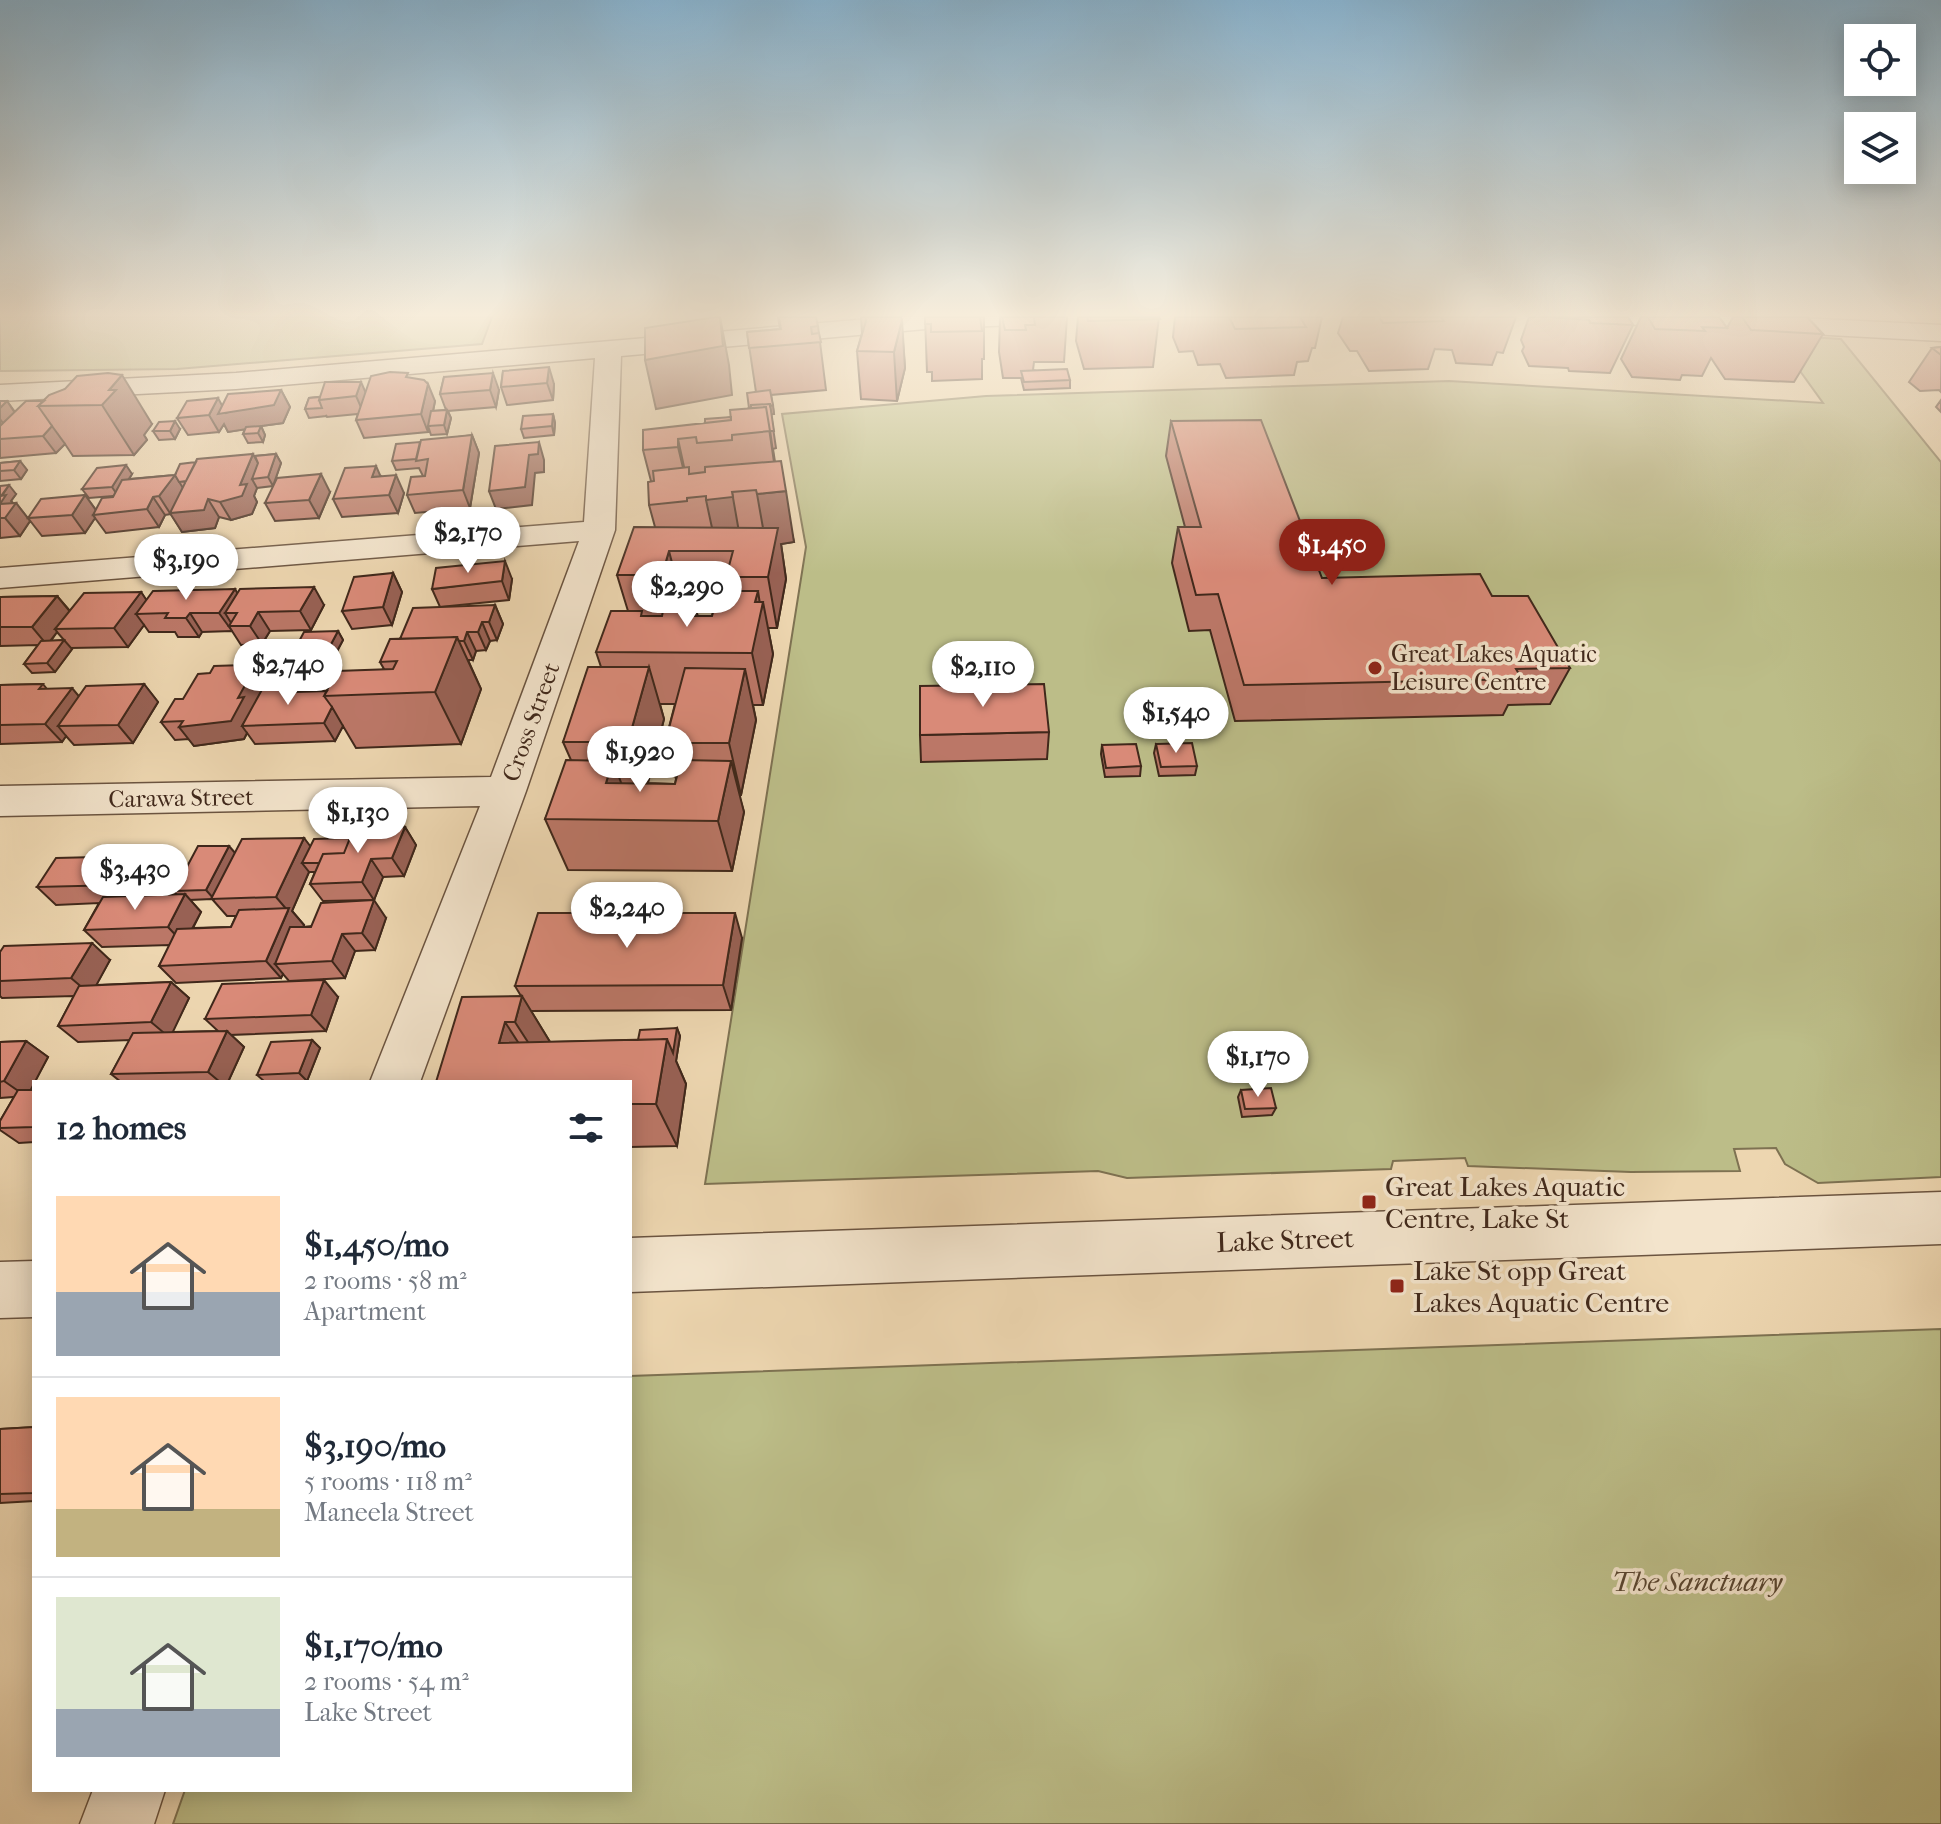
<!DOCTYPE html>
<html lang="en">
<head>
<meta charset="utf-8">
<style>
	body { margin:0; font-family:"IM FELL French Canon",serif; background:#f2f2f3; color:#1f2937; height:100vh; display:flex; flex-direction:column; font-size:30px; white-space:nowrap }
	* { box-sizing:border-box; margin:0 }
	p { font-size:26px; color:#747a83 }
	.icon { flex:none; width:44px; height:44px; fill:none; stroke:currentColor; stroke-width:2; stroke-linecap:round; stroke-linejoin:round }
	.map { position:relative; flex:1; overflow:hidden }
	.sheet { position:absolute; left:32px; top:1080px; width:600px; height:712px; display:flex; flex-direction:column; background:#fff; border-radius:0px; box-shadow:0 4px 20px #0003 }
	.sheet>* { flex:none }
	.buttons { position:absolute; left:1844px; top:24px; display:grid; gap:16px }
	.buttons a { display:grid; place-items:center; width:72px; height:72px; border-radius:0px; background:#fff; box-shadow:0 4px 20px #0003; font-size:40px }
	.price { position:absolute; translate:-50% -68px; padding:0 18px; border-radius:28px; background:#fff; color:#222; font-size:26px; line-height:52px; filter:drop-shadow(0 2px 4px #0008) }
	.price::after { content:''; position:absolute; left:50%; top:48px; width:24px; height:18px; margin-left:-12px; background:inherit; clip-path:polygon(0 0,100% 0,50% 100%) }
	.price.on { background:#8f2418; color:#fff }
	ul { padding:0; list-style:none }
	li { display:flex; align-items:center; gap:24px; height:200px; padding:0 24px }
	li+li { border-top:2px solid #e0e1e3 }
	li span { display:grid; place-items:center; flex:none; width:224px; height:160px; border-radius:0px; color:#555 }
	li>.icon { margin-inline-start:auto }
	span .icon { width:96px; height:96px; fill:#fffc; stroke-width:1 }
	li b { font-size:34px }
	h2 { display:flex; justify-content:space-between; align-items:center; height:96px; padding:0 24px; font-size:34px }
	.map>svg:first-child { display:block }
	.green { fill:#bcbd88; stroke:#7e7252; stroke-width:2 }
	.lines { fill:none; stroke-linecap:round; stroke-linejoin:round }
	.minor-casing { stroke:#6b5440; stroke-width:3 }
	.minor { fill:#f3e4cc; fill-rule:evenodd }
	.wall { fill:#bb7767; stroke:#40281b; stroke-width:2; fill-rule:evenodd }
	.shaded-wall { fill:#986154; stroke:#40281b; stroke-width:2 }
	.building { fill:#d98a78; stroke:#40281b; stroke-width:2 }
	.poi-dot { fill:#8f2418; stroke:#f3e4cc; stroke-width:3 }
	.labels { text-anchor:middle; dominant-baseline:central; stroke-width:7; stroke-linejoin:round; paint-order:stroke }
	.poi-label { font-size:24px; fill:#40281b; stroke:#f3e4cc; text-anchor:start }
	.street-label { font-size:24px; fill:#40281b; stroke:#f3e4cc }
	.near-poi-label { font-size:28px; fill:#40281b; stroke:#f3e4cc; text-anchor:start }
	.near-street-label { font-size:28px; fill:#40281b; stroke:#f3e4cc }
	.near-park-label { font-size:28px; font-style:italic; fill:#594631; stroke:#f3e4cc }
</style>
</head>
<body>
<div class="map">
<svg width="1941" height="1824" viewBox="0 0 1941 1824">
	<rect width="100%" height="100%" fill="#edd6b0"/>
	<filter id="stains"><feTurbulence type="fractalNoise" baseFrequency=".0025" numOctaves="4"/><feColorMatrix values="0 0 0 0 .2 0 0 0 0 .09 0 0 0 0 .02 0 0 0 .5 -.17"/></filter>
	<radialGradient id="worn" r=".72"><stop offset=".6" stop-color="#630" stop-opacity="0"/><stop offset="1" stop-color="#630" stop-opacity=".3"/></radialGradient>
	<path class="green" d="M0 317H492L482 344 177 369 4 371H0Z
		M1774 335 1841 339 1941 462V1177L1818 1183 1785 1164 1776 1148 1734 1149 1740 1171 1631 1172 1468 1166 1465 1158 1393 1161 1391 1169 1127 1178 1098 1171 705 1184 806 547 782 414 986 396 1449 381 1823 403Z
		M1941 1329V1824H173L185 1790H630V1376Z"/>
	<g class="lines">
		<defs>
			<path id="minor" d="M892 317H1061L1058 322 1049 324 937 328 621 356 615 530 526 791 420 1082H370L480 806 0 816V786L491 777 579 541 0 588V568L584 522 595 358 236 389 0 401V385L236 373Z
				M1609 317H1779L1941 325V341L1621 324 1612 322Z
				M1941 1192V1244L630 1292V1238Z
				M34 1261V1317L0 1318V1262Z
				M93 1790H165L154 1824H80Z"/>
		</defs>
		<use href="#minor" class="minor-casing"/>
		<use href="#minor" class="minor"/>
	</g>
	<path class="wall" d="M778 317 818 326 826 390 771 395 774 414H771L776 448 773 449 775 462 794 542 781 544 786 579 777 628H768L773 654 763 705H753L756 720 741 795H739L744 812 732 871 568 870 545 819 571 760 563 742 601 667 596 652 628 611 617 575 655 527 649 505 651 481 643 450 705 423 731 417 749 408 756 392 747 332 780 329ZM682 602H716L712 616H698L696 611H680ZM660 704H675L665 743 676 779 675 784 648 783 664 719Z
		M861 317H901L905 368 897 401 861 399 857 351 862 333Z
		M925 317H984V359H982V379L932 381V372H927Z
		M1000 317H1067L1064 362H1034L1033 370 1070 380V388L1024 390 1021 378H1003L999 352Z
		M1078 317H1159L1153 367 1084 369 1076 341Z
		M1175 317H1322L1315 348H1312L1308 361 1297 362 1294 375 1226 378 1220 364 1198 365 1193 351 1179 352 1173 337Z
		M1343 317H1516L1503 353 1497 352 1492 365 1456 363 1452 350 1435 349V348L1428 369 1369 371 1357 351H1350L1338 333Z
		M1529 317H1628L1633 325 1610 373 1569 371 1568 368 1529 366 1522 351 1524 347 1521 340Z
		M1641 317H1719L1727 328 1733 317H1807L1823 334 1794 382 1725 379 1711 358 1702 376 1682 375 1680 380 1632 377 1621 359Z
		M1941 347V392L1939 390 1920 391 1909 382 1932 348Z
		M503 371 554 384 553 400 507 405 501 387Z
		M444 377 499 390 496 407 448 411 451 418 447 434 431 435 429 429 428 432 364 438 356 420 358 414 327 417 326 415V416L309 418 305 409 309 398 365 392 410 378 435 401 433 411 446 410 440 394Z
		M65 389 152 424 144 435 147 440 134 455 73 456 65 444 56 453 0 458V401H7L15 412 44 401Z
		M281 390 290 407 283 423 261 426 265 435 263 442 248 443 243 434 245 429 228 432 224 424 219 432 188 435 177 418Z
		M1941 400V412L1936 407Z
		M553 414 555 423 554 435 524 438 521 429Z
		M1171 421 1322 578 1492 596 1570 668 1550 704 1508 705 1503 715 1235 721 1210 630 1189 631 1172 563 1178 527H1185L1166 456Z
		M180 429 175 439 159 440 153 431Z
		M472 435 479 453 470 508 415 513 407 495 423 476 419 468 396 470 392 461 420 442Z
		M276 454 281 463 273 486 257 488 254 496 257 502 252 514 231 520 219 517 215 528 182 532 171 514 165 515 159 527 106 533 95 518 85 533 42 536 28 518 85 495 96 510 113 496 89 498 82 489 132 474 129 479 175 475 255 456Z
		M20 461 27 470 21 479 0 481V463Z
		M381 476 404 493 398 513 342 517 333 499Z
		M0 486 16 494 11 501 13 503H16L30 521 20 536 0 538Z
		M330 492 319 518 275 521 265 503Z
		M393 573 402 592 392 625 352 629 342 611Z
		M512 579 509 600 440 607 432 589Z
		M235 589 237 594 324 605 311 630 270 631 262 644 241 645 232 631 202 632 199 637H178L175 632H149L144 625 128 647 70 648 72 649 55 672 32 673 24 664 38 645 0 646V597L57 596 70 611 141 592 146 600ZM57 632 64 640 51 641Z
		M495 605 503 624 497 640 490 641 486 650 476 651 473 660H468L481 689 461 744 356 748 343 726 335 741 255 744 247 733 244 739 194 746 189 739 175 740 161 722 210 673 244 665 248 672 253 671 263 687 302 685 306 692 327 691 384 669 380 662 400 639Z
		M338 631 343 640 334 657 301 659 295 649Z
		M43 684 47 689 79 696 144 684 158 702 133 743 74 745 66 736 62 742 0 744V685Z
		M1049 732 1047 759 921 762 920 735Z
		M1156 744 1197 766 1195 775 1159 776 1154 753Z
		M1102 745 1141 766 1140 776 1105 777 1101 754Z
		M405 827 416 845 404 876 383 877 374 900 323 901 310 884 315 872H309L292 911 304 925 303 927 386 918 375 950 355 951 345 978 289 981 283 974 281 978 176 983 159 966 170 945 102 947 84 930 99 903 56 905 37 887 137 856 154 873 141 896 177 895 174 891 235 853 304 838 310 847ZM212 899 227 916H236L231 927 193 928 201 912 190 900Z
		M742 938 731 1010 531 1011 550 1042 638 1040 677 1028 680 1036 676 1061 686 1084 677 1146 630 1147V1082H436L521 996 515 986Z
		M0 952 110 960 96 985 171 982 189 998 172 1032 218 1031 205 1019 338 997 326 1031 231 1035 244 1047 228 1082H121L111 1074 130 1040 78 1042 58 1026 74 996 2 998 0 996Z
		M312 1040 320 1048 307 1081 265 1082 257 1075Z
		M26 1041 48 1057 30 1090H34V1142L19 1143 0 1130V1121L14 1097 0 1098V1042Z
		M1241 1090 1276 1108 1272 1115 1242 1117 1238 1097Z
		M34 1427V1501L0 1503V1429Z"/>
	<path class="shaded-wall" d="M720 317 729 365 732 395 656 409 645 360Z
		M902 320 905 368 897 401 894 352Z
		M549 367 554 384 553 400 547 383Z
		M493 373 499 390 496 407 490 390Z
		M122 375 152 424 144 435 147 440 134 455 102 405 109 390Z
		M361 382 369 400 364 414 356 396Z
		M428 384 435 401 430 426H428V432L421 414Z
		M281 390 290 407 283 423 261 426 265 435 263 442 258 433 260 427 228 432 224 424 219 432 209 415 218 398 226 413Z
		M7 401 19 419 8 430 0 419V408Z
		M773 405 774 414 768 415 777 482 767 415 749 408Z
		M447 410 451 418 447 434 444 425Z
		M553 414 555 423 554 435 552 426Z
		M175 421 180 429 175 439 170 431Z
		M52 426 65 444 56 453 43 436Z
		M472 435 479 453 470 508 463 490Z
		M678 439 689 490 690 497 678 447Z
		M539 442 544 460V472L535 473 532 505 496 509 489 491 529 455Z
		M253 454 263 472 252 479 257 488 254 496 257 502 252 514 231 520 220 502 240 485Z
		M276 454 281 463 273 486 268 477Z
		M20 461 27 470 21 479 14 470Z
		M126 465 132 474 118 496 112 487Z
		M376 466 384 484 372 477Z
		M321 474 330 492 319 518 309 500Z
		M175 475 186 493 208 499 219 517 215 528 182 532 159 496Z
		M396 475 404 493 398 513 389 495Z
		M9 485 16 494 11 501 14 505 16 503 30 521 20 536 5 518 0 504V499Z
		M786 491 794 542 781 544 786 579 777 628 768 577 766 545 757 494Z
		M732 492 742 549 717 551 706 500Z
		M85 495 98 513 93 515 95 518 85 533 72 515Z
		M153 497 165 515 159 527 147 509Z
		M669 551 682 602 675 627 662 575Z
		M505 561 512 579 509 600 502 581Z
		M393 573 402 592 392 625 383 607Z
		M314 587 324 605 311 630 300 611Z
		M235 589 246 608 225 613 233 626H229L232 631 219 613Z
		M758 591 761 611 763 602 773 654 763 705 752 653 755 602Z
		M141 592 154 611 136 614 144 625 128 647 114 628Z
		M57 596 72 614 55 629 57 632 47 645 32 627Z
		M495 605 503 624 497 640 489 622Z
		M258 612 270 631 262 644 250 626Z
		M190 613 202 632 199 637 186 618Z
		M482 622 490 641 486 650 478 632Z
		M338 631 343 640 334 657 329 648Z
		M467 632 476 651 473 660 464 641Z
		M457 637 481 689 461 744 435 692Z
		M64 640 72 649 55 672 47 663Z
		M244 665 251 675 253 671 265 690 242 726 247 733 244 739 194 746 179 727 238 698 240 672Z
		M649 667 664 719 645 793 628 742Z
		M745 669 756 720 741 795 729 743Z
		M144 684 158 702 133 743 118 725Z
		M302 685 313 703 297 692Z
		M72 688 87 706 58 726 66 736 62 742 45 724Z
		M332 707 343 726 335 741 324 723Z
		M613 761 632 812 606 783Z
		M731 761 744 812 732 871 718 821Z
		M405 827 416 845 404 876 392 858Z
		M304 838 317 855 302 863 309 872 292 911 304 925 288 963 275 964 283 974 281 978 266 961 288 911 276 897Z
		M229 846 236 854 214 899 206 890Z
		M137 856 154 873 137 902 120 885Z
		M371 859 383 877 374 900 362 882Z
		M185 894 201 912 184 944 168 927Z
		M374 900 386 918 375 950 362 933Z
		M735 913 742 938 731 1010 723 985Z
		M342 934 355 951 345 978 332 961Z
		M92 943 110 960 91 995 71 978Z
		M324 980 338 997 326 1031 311 1015Z
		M171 982 189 998 170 1038 151 1022Z
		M522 996 550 1042 544 1067 515 1022Z
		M505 1022 534 1067 499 1043Z
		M677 1028 680 1036 676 1061 686 1084 677 1146 656 1104 667 1039Z
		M227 1031 244 1047 228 1082H220L208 1072Z
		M312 1040 320 1048 307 1081 299 1073Z
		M26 1041 48 1057 27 1097 4 1081Z"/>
	<path class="building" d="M716 317H720L723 346 645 360V328Z
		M779 317H816L818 326 811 327 812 334 819 333 821 342 749 348 747 332 781 329Z
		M865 317H901L902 320 894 352 857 351 866 321Z
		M925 317H980L982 331 931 332V324H925Z
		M1002 317H1034L1035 325H1025L1026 330H1005Z
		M1087 317H1159L1160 319 1088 321Z
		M1229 317H1300L1306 327 1235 329Z
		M1379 317H1441L1444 321 1383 323Z
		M1548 317H1628L1633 325 1590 323 1589 320Z
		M1648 317H1719L1727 328 1702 327 1705 331 1655 329Z
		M1742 317H1807L1823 334 1751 330Z
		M1941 347V355L1932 348Z
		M549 367 547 383 501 387 503 371Z
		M1067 369 1070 380 1024 382 1021 371Z
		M390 372 408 373 406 377 424 380 428 384 421 414 356 420 371 376Z
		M108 373 122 375 109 390H116L102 405 38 406 49 395 65 389 77 376Z
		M493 373 490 390 440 394 444 377Z
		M325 382H361L356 396 319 400Z
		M281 390 274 405 218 414 228 394Z
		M770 390 773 405 770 406V404L751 405V408H749L747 393Z
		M320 397 319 400 322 408 305 409 309 398Z
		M218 398 209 415 177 418 187 401Z
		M0 401H7L0 408Z
		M26 401H44L38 406 52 426 43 436 0 439V426Z
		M770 404 774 431H770L766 407 751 408V405Z
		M766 407 770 431 732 435V440L697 443 696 437 678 439V447L643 450V430L731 420 730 410Z
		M447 410 444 425 428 426 431 411Z
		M553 414 552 426 521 429 523 416Z
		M731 417V420L705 423V419Z
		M1261 420 1322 578 1480 574 1492 596H1528L1570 668 1516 669 1522 679 1244 685 1218 594 1196 595 1178 527H1201L1171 421Z
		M175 421 170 431H153L159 422Z
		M261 426 258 433 243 434 246 427Z
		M472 435 463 490 407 495 411 477 425 476 428 459 416 461 421 440Z
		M420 442 416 459 392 461 396 444Z
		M539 442 538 454 529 455 525 487 489 491 495 446Z
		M253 454 240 485 247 484 242 496 220 502 208 499 204 510 170 513 197 459Z
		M276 454 268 477 252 479 258 463 255 456Z
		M20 461 14 470 0 471V463Z
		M781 461 786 491 757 494 756 490 732 492 733 497 706 500V496L687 498V501L649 505 648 482 654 481 653 471 689 467V474L705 472V467Z
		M196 462 186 481 179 482 175 475 180 464Z
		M126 465 112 487 82 489 97 468Z
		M376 466 372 477 396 475 389 495 333 499 345 468Z
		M321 474 309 500 265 503 277 478Z
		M175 475 159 496 153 497 147 509 93 515 102 498 113 497 122 480Z
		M9 485 1 496H0V486Z
		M6 495 0 504 16 503 5 518H0V496Z
		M85 495 72 515 28 518 41 499Z
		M634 527 778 528 768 577H726L733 551H669L662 575H617Z
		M505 561 502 581 432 589 436 568Z
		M393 573 383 607 342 611 354 577Z
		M314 587 300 611 258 612 250 626H229L237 613H225L240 589Z
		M235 589 219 613H190L186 618H165L168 613 136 614 153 591Z
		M719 591H758L755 602H763L752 653 596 652 611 611H642L641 616H662L663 611H696L695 616H712Z
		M141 592 114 628 55 629 84 593Z
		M57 596 32 627H0V597Z
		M495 605 489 622H482L478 632H467L464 641H459L457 637 400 639 413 608Z
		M338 631 329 648 295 649 304 632Z
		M457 637 435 692 324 696 337 671 393 669 397 661 380 662 390 639Z
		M64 640 47 663 24 664 41 641Z
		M244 665 240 672 253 671 238 698 244 697 231 721 179 727 183 721 161 722 175 699H183L198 674 210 673 214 666Z
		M588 667H649L628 742H563Z
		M685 668 745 669 729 743H665Z
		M43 684 39 689 72 688 45 724 0 725V685Z
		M144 684 118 725 58 726 86 686Z
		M1044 684 1049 732 920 735V686Z
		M302 685 297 692 327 691 324 696 332 707 324 723 242 726 264 686Z
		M1192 743 1197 766 1161 767 1156 744Z
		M1136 744 1141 766 1106 768 1102 745Z
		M566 760 613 761 606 783 675 784 681 760 731 761 718 821 545 819Z
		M405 827 392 858 371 859 362 882 310 884 323 854 344 853 354 828Z
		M304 838 276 897 211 899 242 839Z
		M350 838 344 853 323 854 319 863H302L314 839Z
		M198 846H229L206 890 174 891Z
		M137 856 120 885 37 887 56 858Z
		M185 894 168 927 84 930 103 897Z
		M374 900 362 933 342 934 332 961 275 964 290 927H311L321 903Z
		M289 908 266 961 159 966 177 929 231 927 239 910Z
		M538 913H735L723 985 515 986Z
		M92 943 71 978 0 981V952L4 946Z
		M324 980 311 1015 205 1019 222 984Z
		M171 982 151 1022 58 1026 79 986Z
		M522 996 515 1022H505L499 1043 667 1039 656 1104H630V1082H436L462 997Z
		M677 1028 673 1053 667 1039 638 1040 640 1030Z
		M227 1031 208 1072 111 1074 133 1033Z
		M312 1040 299 1073 257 1075 271 1042Z
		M26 1041 4 1081 0 1082V1042Z
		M1271 1088 1276 1108 1245 1109 1241 1090Z
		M18 1090H34V1127L0 1128V1121Z
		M34 1427V1493L0 1494V1429Z"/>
	<linearGradient id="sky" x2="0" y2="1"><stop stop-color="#89b5d2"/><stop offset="0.55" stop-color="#f7eddb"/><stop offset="1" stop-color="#f7eddb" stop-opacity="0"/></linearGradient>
	<rect width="1941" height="573" fill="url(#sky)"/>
	<g class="poi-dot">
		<circle cx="1375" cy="668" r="8"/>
		<rect x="1361" y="1194" width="16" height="16" rx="4"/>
		<rect x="1389" y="1278" width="16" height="16" rx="4"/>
	</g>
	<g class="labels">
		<g class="poi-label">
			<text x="1391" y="654">Great Lakes Aquatic<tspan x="1391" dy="28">Leisure Centre</tspan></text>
		</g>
		<g class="street-label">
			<text transform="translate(531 722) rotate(-70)">Cross Street</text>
			<text transform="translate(181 798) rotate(-1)">Carawa Street</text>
		</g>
		<g class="near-poi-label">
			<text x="1385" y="1186">Great Lakes Aquatic<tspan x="1385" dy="32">Centre, Lake St</tspan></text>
			<text x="1413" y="1270">Lake St opp Great<tspan x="1413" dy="32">Lakes Aquatic Centre</tspan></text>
		</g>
		<g class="near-street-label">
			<text transform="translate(1285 1240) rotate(-2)">Lake Street</text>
		</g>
		<g class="near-park-label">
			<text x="1697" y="1581">The Sanctuary</text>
		</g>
	</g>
	<rect width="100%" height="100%" filter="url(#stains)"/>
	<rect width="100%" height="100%" fill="url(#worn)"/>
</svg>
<div class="buttons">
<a><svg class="icon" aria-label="locate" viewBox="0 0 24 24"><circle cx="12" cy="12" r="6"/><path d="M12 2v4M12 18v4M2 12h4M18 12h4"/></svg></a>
<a><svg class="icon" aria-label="layers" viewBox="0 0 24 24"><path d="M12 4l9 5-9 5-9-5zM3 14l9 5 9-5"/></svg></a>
</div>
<b class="price" style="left:468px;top:575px">$2,170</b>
<b class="price on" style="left:1332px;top:587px">$1,450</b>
<b class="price" style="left:186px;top:602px">$3,190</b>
<b class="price" style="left:687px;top:629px">$2,290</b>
<b class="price" style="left:288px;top:707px">$2,740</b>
<b class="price" style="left:983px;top:709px">$2,110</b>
<b class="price" style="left:1176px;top:755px">$1,540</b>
<b class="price" style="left:640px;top:794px">$1,920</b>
<b class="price" style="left:358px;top:855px">$1,130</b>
<b class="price" style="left:135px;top:912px">$3,430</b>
<b class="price" style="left:627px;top:950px">$2,240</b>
<b class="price" style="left:1258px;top:1099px">$1,170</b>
<section class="sheet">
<h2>12 homes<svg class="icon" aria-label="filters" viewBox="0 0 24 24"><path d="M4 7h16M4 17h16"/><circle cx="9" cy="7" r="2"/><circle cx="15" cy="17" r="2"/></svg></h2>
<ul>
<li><span style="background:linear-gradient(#ffd9b3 60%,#9aa5b1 0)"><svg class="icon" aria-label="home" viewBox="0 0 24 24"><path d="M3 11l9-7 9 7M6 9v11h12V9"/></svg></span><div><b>$1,450/mo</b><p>2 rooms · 58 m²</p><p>Apartment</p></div></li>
<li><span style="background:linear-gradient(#ffd9b3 70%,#c2b280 0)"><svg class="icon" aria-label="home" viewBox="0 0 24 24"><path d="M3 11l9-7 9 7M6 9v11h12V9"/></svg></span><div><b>$3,190/mo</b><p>5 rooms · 118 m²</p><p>Maneela Street</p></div></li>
<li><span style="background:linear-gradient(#dfe7d0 70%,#9aa5b1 0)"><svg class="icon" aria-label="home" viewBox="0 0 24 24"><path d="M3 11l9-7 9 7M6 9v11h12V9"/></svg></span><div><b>$1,170/mo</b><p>2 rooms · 54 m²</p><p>Lake Street</p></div></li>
</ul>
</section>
</div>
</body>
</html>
